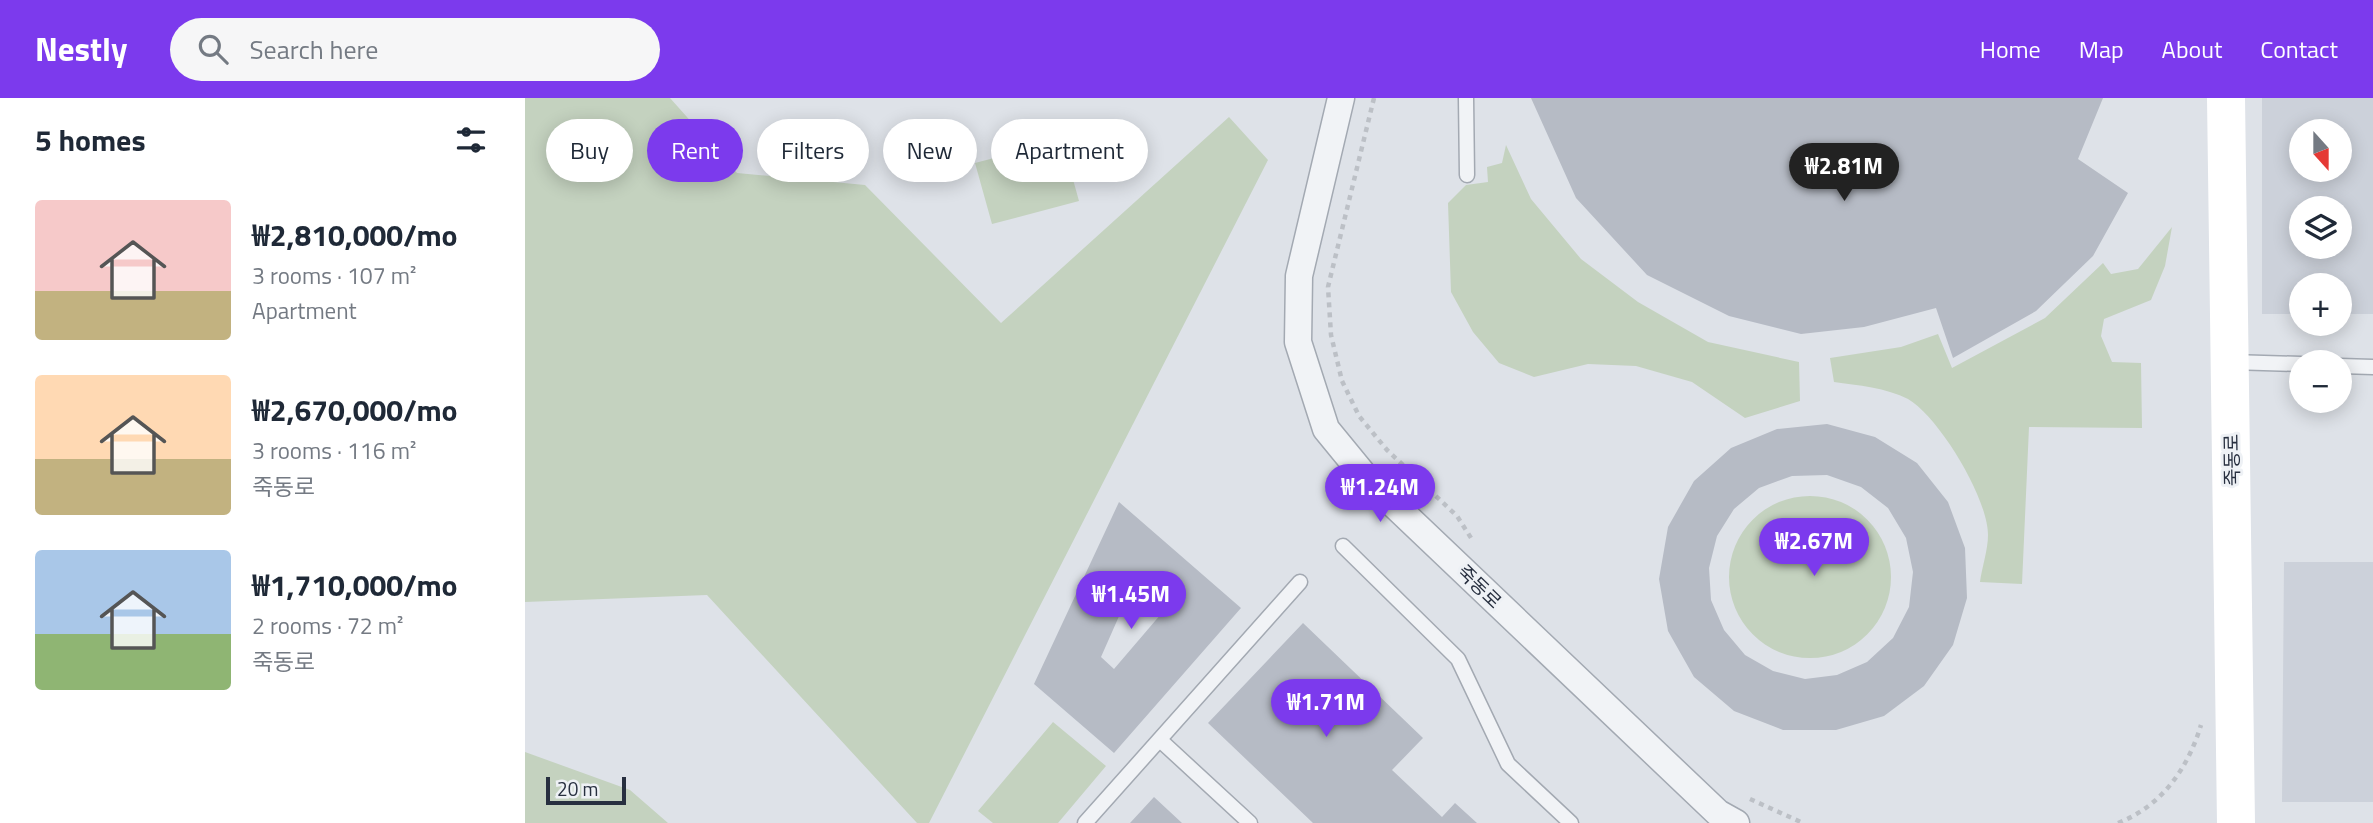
<!DOCTYPE html>
<html lang="en">
<head>
<meta charset="utf-8">
<style>
	body { margin:0; font-family:"Titillium Web","Noto Sans KR",sans-serif; background:#f6f6f7; color:#1f2937; height:100vh; display:flex; flex-direction:column; font-size:26px; white-space:nowrap }
	* { box-sizing:border-box; margin:0 }
	p { font-size:23px; color:#747a83 }
	.icon { flex:none; width:38px; height:38px; fill:none; stroke:currentColor; stroke-width:2; stroke-linecap:round; stroke-linejoin:round }
	.map { position:relative; flex:1; overflow:hidden }
	.details { display:flex; flex-direction:column; background:#fff; width:525px }
	.details>* { flex:none }
	.guide { position:absolute; left:21px; top:21px; width:665px; height:63px; display:flex; gap:14px }
	.needle { width:46px; rotate:159deg }
	.tools { position:absolute; left:1764px; top:21px; display:grid; gap:14px }
	.tools a { display:grid; place-items:center; width:63px; height:63px; border-radius:50%; background:#fff; box-shadow:0 4px 18px #0003; font-size:35px }
	.scale { position:absolute; left:21px; bottom:18px; width:80px; box-sizing:border-box; padding-left:7px; border:4px solid #272f3f; border-top:0; font-size:19px; line-height:24px; white-space:nowrap; color:#272f3f; -webkit-text-stroke:5px #eef1f5; paint-order:stroke }
	.price { position:absolute; translate:-50% -60px; padding:0 16px; border-radius:24px; background:#7c3aed; color:#fff; font-size:23px; line-height:46px; filter:drop-shadow(0 2px 4px #0008) }
	.price::after { content:''; position:absolute; left:50%; top:42px; width:21px; height:16px; margin-left:-10px; background:inherit; clip-path:polygon(0 0,100% 0,50% 100%) }
	.price.current { background:#222; color:#fff }
	ul { padding:0; list-style:none }
	li { display:flex; align-items:center; gap:21px; height:175px; padding:0 35px }
	li span { display:grid; place-items:center; flex:none; width:196px; height:140px; border-radius:7px; color:#555 }
	li>.icon { margin-inline-start:auto }
	span .icon { width:84px; height:84px; fill:#fffc; stroke-width:1 }
	li b { font-size:30px }
	h2 { display:flex; justify-content:space-between; align-items:center; height:84px; padding:0 35px; font-size:30px }
	.chip { padding:0 24px; border-radius:32px; background:#fff; box-shadow:0 4px 18px #0003; font-size:24px; line-height:63px }
	.chip.current { background:#7c3aed; color:#fff }
	header { display:flex; align-items:center; gap:42px; box-sizing:border-box; height:98px; padding:0 35px; background:#7c3aed; color:#fff }
	header strong { font-size:33px }
	nav { display:flex; gap:38px; margin-inline-start:auto; font-size:24px }
	.search { width:490px; height:63px; background:#f6f6f7; display:flex; align-items:center; gap:18px; box-sizing:border-box; padding:0 24px; border-radius:38px; color:#747a83; font-size:26px }
	main { display:flex; flex:1; min-height:0 }
	.map>svg:first-child { display:block }
	.built { fill:#ccd1da; fill-rule:evenodd }
	.green { fill:#c4d2bf }
	.building { fill:#b6bbc5; fill-rule:evenodd }
	.lines { fill:none; stroke-linecap:round; stroke-linejoin:round }
	.lane-casing { stroke:#a3a9b2; stroke-width:17 }
	.street-casing { stroke:#a3a9b2; stroke-width:29 }
	.path { stroke:#bcc0c6; stroke-width:4.5; stroke-dasharray:5 5; stroke-linecap:butt }
	.lane { stroke:#f1f3f6; stroke-width:14 }
	.street { stroke:#f1f3f6; stroke-width:26 }
	.secondary { stroke:#fff; stroke-width:38 }
	.labels { text-anchor:middle; dominant-baseline:central; stroke-width:6; stroke-linejoin:round; paint-order:stroke }
	.street-label { font-size:19px; fill:#272f3f; stroke:#eef1f5 }
</style>
</head>
<body>
<header>
<strong>Nestly</strong>
<div class="search"><svg class="icon" aria-label="search" viewBox="0 0 24 24"><circle cx="10" cy="10" r="6"/><path d="M15 15l6 6"/></svg>Search here</div>
<nav><a>Home</a><a>Map</a><a>About</a><a>Contact</a></nav>
</header>
<main>
<section class="details">
<h2>5 homes<svg class="icon" aria-label="filters" viewBox="0 0 24 24"><path d="M4 7h16M4 17h16"/><circle cx="9" cy="7" r="2"/><circle cx="15" cy="17" r="2"/></svg></h2>
<ul>
<li><span style="background:linear-gradient(#f6c9c9 65%,#c2b280 0)"><svg class="icon" aria-label="home" viewBox="0 0 24 24"><path d="M3 11l9-7 9 7M6 9v11h12V9"/></svg></span><div><b>₩2,810,000/mo</b><p>3 rooms · 107 m²</p><p>Apartment</p></div></li>
<li><span style="background:linear-gradient(#ffd9b3 60%,#c2b280 0)"><svg class="icon" aria-label="home" viewBox="0 0 24 24"><path d="M3 11l9-7 9 7M6 9v11h12V9"/></svg></span><div><b>₩2,670,000/mo</b><p>3 rooms · 116 m²</p><p>죽동로</p></div></li>
<li><span style="background:linear-gradient(#a9c7e8 60%,#8fb573 0)"><svg class="icon" aria-label="home" viewBox="0 0 24 24"><path d="M3 11l9-7 9 7M6 9v11h12V9"/></svg></span><div><b>₩1,710,000/mo</b><p>2 rooms · 72 m²</p><p>죽동로</p></div></li>
</ul>
</section>
<div class="map">
<svg width="1848" height="725" viewBox="0 0 1848 725">
	<rect width="100%" height="100%" fill="#dee2e8"/>
	<path class="built" d="M1737 0H1848V216H1815V187H1776V216H1737ZM1776 33H1815V72H1776ZM1776 110H1815V149H1776Z
		M1759 464H1848V704H1757Z"/>
	<path class="green" d="M0 0H145L212 75 340 87 476 225 704 19 743 62 404 725H392L182 497 0 504Z
		M537 42 554 103 467 126 450 65Z
		M981 47 1006 101 1056 161 1113 204 1183 244 1274 264 1275 303 1220 320 1167 284 1111 268 1063 266 1009 279 974 265 948 234 926 194 923 105 941 87 963 84 962 69 977 65Z
		M1647 129 1640 168 1626 202 1579 221 1576 238 1587 264 1616 265 1617 330 1504 329 1497 486 1455 484C1457 469 1463 452 1463 437 1463 400 1414 319 1383 301 1362 290 1332 287 1309 284L1305 260 1376 249 1413 236 1427 270 1520 220 1578 165 1586 176 1613 171Z
		M1204 479a81 81 0 1 1 162 0a81 81 0 1 1-162 0Z
		M528 624 581 668 533 725H468L453 713Z
		M0 654 105 692 143 725H0Z"/>
	<path class="building" d="M1006 0H1578L1553 61 1603 95 1568 158 1511 213 1428 260 1411 210 1339 229 1276 236 1204 218 1122 177 1051 100Z
		M1302 326 1350 339 1392 365 1423 404 1440 450 1442 500 1428 547 1399 588 1359 618 1311 632H1258L1209 613 1169 579 1143 533 1134 481 1143 429 1169 383 1206 350 1252 331ZM1302 377 1336 389 1363 410 1381 440 1388 474 1384 509 1368 540 1342 564 1312 577 1280 581 1248 573 1220 557 1199 532 1186 502 1184 470 1192 438 1209 411 1234 390 1267 378Z
		M594 404 716 510 589 655 509 586ZM610 482 642 509 589 571 576 559Z
		M778 525 898 640 867 672 917 719 930 705 952 725H788L683 625Z
		M629 699 657 725H605Z"/>
	<g class="lines">
		<defs>
			<path id="lane" d="M941 0 942 77
				M1706 264 1776 266
				M1815 268 1848 269
				M818 448 933 561 983 666 1046 725
				M635 642 725 725
				M560 725 775 484"/>
			<path id="street" d="M816 0 774 178 773 244 801 331 842 381 1193 715 1211 725"/>
		</defs>
		<use href="#lane" class="lane-casing"/>
		<use href="#street" class="street-casing"/>
		<path class="path" d="M849 0 803 189 806 237 817 283 834 318 862 352 932 418 948 443
			M1225 701 1278 725
			M1593 725C1637 708 1663 670 1676 627"/>
		<use href="#lane" class="lane"/>
		<use href="#street" class="street"/>
		<path class="secondary" d="M1701 0 1711 725"/>
	</g>
	<g class="labels">
		<g class="street-label">
			<text transform="translate(1706 362) rotate(-91)">죽동로</text>
			<text transform="translate(955 488) rotate(44)">죽동로</text>
		</g>
	</g>
</svg>
<div class="tools">
<a><svg class="needle" viewBox="-14 -14 28 28"><path d="M0-13l5 13h-10z" fill="#e53935"/><path d="M0 13l5-13h-10z" fill="#747a83"/></svg></a>
<a><svg class="icon" aria-label="layers" viewBox="0 0 24 24"><path d="M12 4l9 5-9 5-9-5zM3 14l9 5 9-5"/></svg></a>
<a>+</a>
<a>−</a>
</div>
<div class="scale">20 m</div>
<b class="price current" style="left:1319px;top:105px">₩2.81M</b>
<b class="price" style="left:855px;top:426px">₩1.24M</b>
<b class="price" style="left:1289px;top:480px">₩2.67M</b>
<b class="price" style="left:606px;top:533px">₩1.45M</b>
<b class="price" style="left:801px;top:641px">₩1.71M</b>
<div class="guide">
<a class="chip">Buy</a>
<a class="chip current">Rent</a>
<a class="chip">Filters</a>
<a class="chip">New</a>
<a class="chip">Apartment</a>
</div>
</div>
</main>
</body>
</html>
